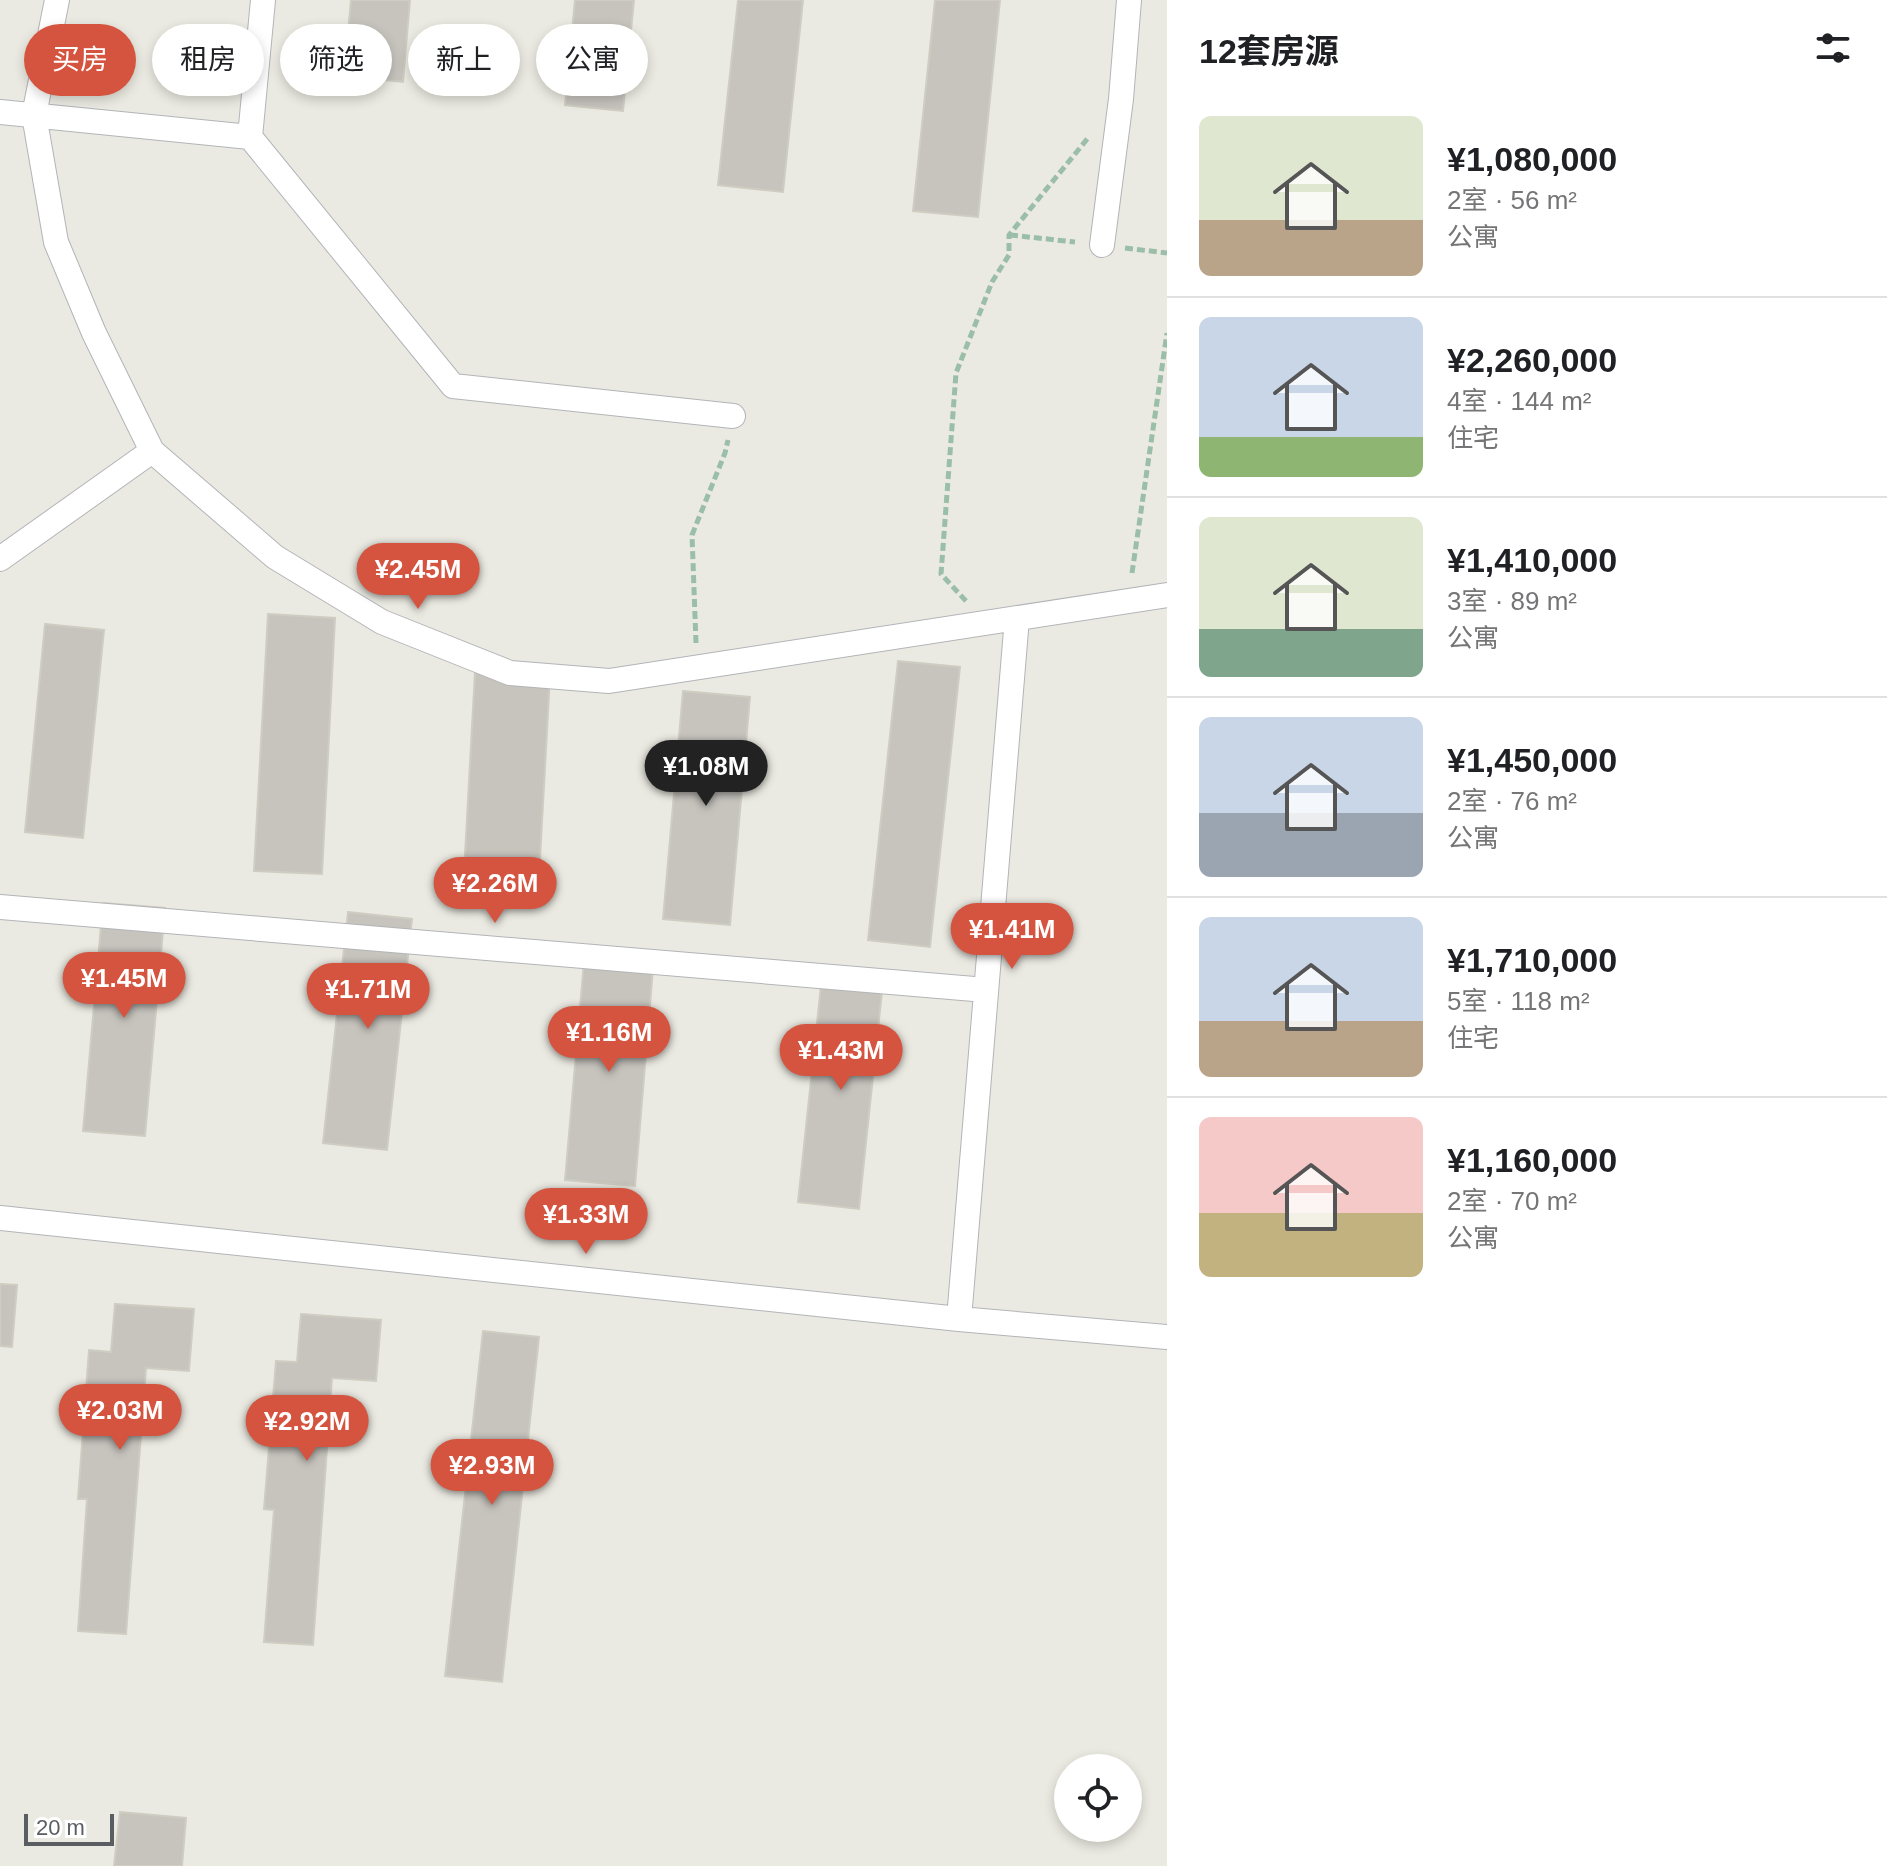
<!DOCTYPE html>
<html lang="zh">
<head>
<meta charset="utf-8">
<style>
	body { margin:0; font-family:Helvetica,"Noto Sans SC",sans-serif; background:#f2f2f2; color:#202124; height:100vh; display:flex; flex-direction:column; font-size:30px; white-space:nowrap }
	* { box-sizing:border-box; margin:0 }
	p { font-size:26px; color:#757577 }
	.icon { flex:none; width:44px; height:44px; fill:none; stroke:currentColor; stroke-width:2; stroke-linecap:round; stroke-linejoin:round }
	.map { position:relative; flex:1; overflow:hidden }
	.sheet { display:flex; flex-direction:column; background:#fff; width:720px }
	.sheet>* { flex:none }
	.hud { position:absolute; left:24px; top:24px; width:760px; height:72px; display:flex; gap:16px }
	.tools { position:absolute; left:1054px; top:1754px; display:grid; gap:16px }
	.tools a { display:grid; place-items:center; width:88px; height:88px; border-radius:50%; background:#fff; box-shadow:0 4px 12px #0003; font-size:40px }
	.scale { position:absolute; left:24px; bottom:20px; width:90px; box-sizing:border-box; padding-left:8px; border:4px solid #5a5d61; border-top:0; font-size:22px; line-height:28px; white-space:nowrap; color:#5a5d61; -webkit-text-stroke:6px #fff; paint-order:stroke }
	.price { position:absolute; translate:-50% -68px; padding:0 18px; border-radius:28px; background:#d5543f; color:#fff; font-size:26px; line-height:52px; filter:drop-shadow(0 2px 4px #0008) }
	.price::after { content:''; position:absolute; left:50%; top:48px; width:24px; height:18px; margin-left:-12px; background:inherit; clip-path:polygon(0 0,100% 0,50% 100%) }
	.price.active { background:#222; color:#fff }
	ul { padding:0; list-style:none }
	li { display:flex; align-items:center; gap:24px; height:200px; padding:0 32px }
	li+li { border-top:2px solid #e0e0e0 }
	li span { display:grid; place-items:center; flex:none; width:224px; height:160px; border-radius:12px; color:#555 }
	li>.icon { margin-inline-start:auto }
	span .icon { width:96px; height:96px; fill:#fffc; stroke-width:1 }
	li b { font-size:34px }
	h2 { display:flex; justify-content:space-between; align-items:center; height:96px; padding:0 32px; font-size:34px }
	.pill { padding:0 28px; border-radius:36px; background:#fff; box-shadow:0 4px 12px #0003; font-size:28px; line-height:72px }
	.pill.active { background:#d5543f; color:#fff }
	main { display:flex; flex:1; min-height:0 }
	.map>svg:first-child { display:block }
	.building { fill:#c7c4be; stroke:#cfccc1; stroke-width:2 }
	.lines { fill:none; stroke-linecap:round; stroke-linejoin:round }
	.street-casing { stroke:#b2b4b8; stroke-width:26 }
	.path { stroke:#9abea7; stroke-width:5; stroke-dasharray:8 4; stroke-linecap:butt }
	.street { stroke:#fff; stroke-width:24 }
</style>
</head>
<body>
<main>
<div class="map">
<svg width="1167" height="1866" viewBox="0 0 1167 1866">
	<rect width="100%" height="100%" fill="#ebeae2"/>
	<path class="building" d="M351 0H410L403 82 344 76Z
		M575 0H634L623 111 565 105Z
		M738 0H803L783 192 718 185Z
		M935 0H1000L978 217 913 211Z
		M268 614 335 618 322 874 254 871Z
		M45 624 104 630 83 838 25 832Z
		M898 661 960 667 930 947 868 940Z
		M475 672 550 676 538 895 463 891Z
		M683 691 750 697 730 925 663 919Z
		M103 903 165 908 145 1136 83 1131Z
		M348 912 412 919 387 1150 323 1143Z
		M584 962 653 968 635 1186 565 1180Z
		M822 976 883 982 859 1209 798 1202Z
		M0 1284 17 1285 12 1347 0 1346Z
		M115 1304 194 1309 189 1371 146 1368 126 1634 78 1631 87 1499H78L89 1350 111 1352Z
		M301 1314 381 1320 376 1381 332 1378 313 1645 264 1642 274 1510 264 1509 276 1361 297 1362Z
		M483 1331 539 1337 502 1682 445 1676Z
		M120 1812 186 1818 182 1866H114Z"/>
	<g class="lines">
		<defs>
			<path id="street" d="M57 0 34 115 56 242 94 333 152 451 275 557 382 622 510 673 609 681 1167 595
				M0 112 250 137 453 386 733 416
				M250 137 263 0
				M1102 245 1121 99 1129 0
				M0 559 152 451
				M0 907 986 990
				M0 1218 959 1319 1167 1337
				M959 1319 1017 618"/>
		</defs>
		<use href="#street" class="street-casing"/>
		<path class="path" d="M1010 235 1075 242
			M1125 248 1167 253
			M1132 573 1167 333
			M966 601 941 574 956 373 992 282 1009 255V235L1088 138
			M696 643 692 535 725 453 728 440"/>
		<use href="#street" class="street"/>
	</g>
</svg>
<div class="tools">
<a><svg class="icon" aria-label="locate" viewBox="0 0 24 24"><circle cx="12" cy="12" r="6"/><path d="M12 2v4M12 18v4M2 12h4M18 12h4"/></svg></a>
</div>
<div class="scale">20 m</div>
<b class="price" style="left:418px;top:611px">¥2.45M</b>
<b class="price active" style="left:706px;top:808px">¥1.08M</b>
<b class="price" style="left:495px;top:925px">¥2.26M</b>
<b class="price" style="left:1012px;top:971px">¥1.41M</b>
<b class="price" style="left:124px;top:1020px">¥1.45M</b>
<b class="price" style="left:368px;top:1031px">¥1.71M</b>
<b class="price" style="left:609px;top:1074px">¥1.16M</b>
<b class="price" style="left:841px;top:1092px">¥1.43M</b>
<b class="price" style="left:586px;top:1256px">¥1.33M</b>
<b class="price" style="left:120px;top:1452px">¥2.03M</b>
<b class="price" style="left:307px;top:1463px">¥2.92M</b>
<b class="price" style="left:492px;top:1507px">¥2.93M</b>
<div class="hud">
<a class="pill active">买房</a>
<a class="pill">租房</a>
<a class="pill">筛选</a>
<a class="pill">新上</a>
<a class="pill">公寓</a>
</div>
</div>
<section class="sheet">
<h2>12套房源<svg class="icon" aria-label="filters" viewBox="0 0 24 24"><path d="M4 7h16M4 17h16"/><circle cx="9" cy="7" r="2"/><circle cx="15" cy="17" r="2"/></svg></h2>
<ul>
<li><span style="background:linear-gradient(#dfe7d0 65%,#b9a48a 0)"><svg class="icon" aria-label="home" viewBox="0 0 24 24"><path d="M3 11l9-7 9 7M6 9v11h12V9"/></svg></span><div><b>¥1,080,000</b><p>2室 · 56 m²</p><p>公寓</p></div></li>
<li><span style="background:linear-gradient(#c9d6e8 75%,#8fb573 0)"><svg class="icon" aria-label="home" viewBox="0 0 24 24"><path d="M3 11l9-7 9 7M6 9v11h12V9"/></svg></span><div><b>¥2,260,000</b><p>4室 · 144 m²</p><p>住宅</p></div></li>
<li><span style="background:linear-gradient(#dfe7d0 70%,#7fa58c 0)"><svg class="icon" aria-label="home" viewBox="0 0 24 24"><path d="M3 11l9-7 9 7M6 9v11h12V9"/></svg></span><div><b>¥1,410,000</b><p>3室 · 89 m²</p><p>公寓</p></div></li>
<li><span style="background:linear-gradient(#c9d6e8 60%,#9aa5b1 0)"><svg class="icon" aria-label="home" viewBox="0 0 24 24"><path d="M3 11l9-7 9 7M6 9v11h12V9"/></svg></span><div><b>¥1,450,000</b><p>2室 · 76 m²</p><p>公寓</p></div></li>
<li><span style="background:linear-gradient(#c9d6e8 65%,#b9a48a 0)"><svg class="icon" aria-label="home" viewBox="0 0 24 24"><path d="M3 11l9-7 9 7M6 9v11h12V9"/></svg></span><div><b>¥1,710,000</b><p>5室 · 118 m²</p><p>住宅</p></div></li>
<li><span style="background:linear-gradient(#f6c9c9 60%,#c2b280 0)"><svg class="icon" aria-label="home" viewBox="0 0 24 24"><path d="M3 11l9-7 9 7M6 9v11h12V9"/></svg></span><div><b>¥1,160,000</b><p>2室 · 70 m²</p><p>公寓</p></div></li>
</ul>
</section>
</main>
</body>
</html>
